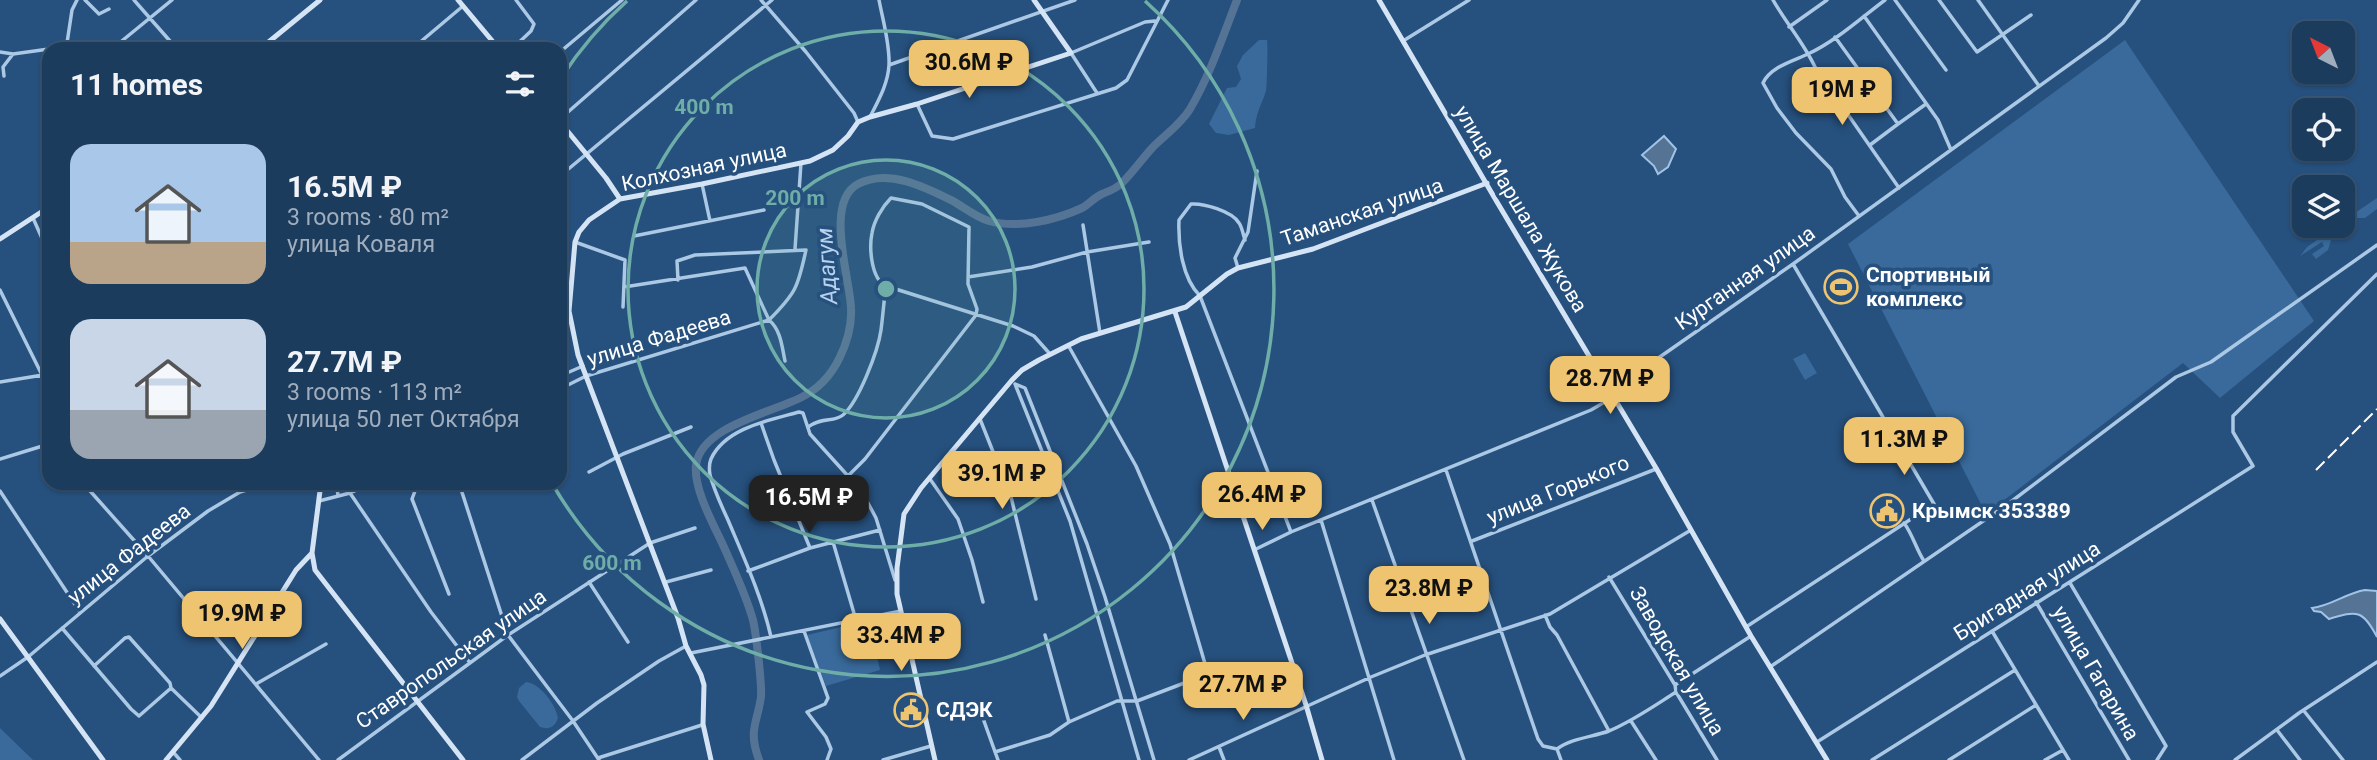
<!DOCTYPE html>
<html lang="en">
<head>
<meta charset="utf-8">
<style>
	body { margin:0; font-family:Roboto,sans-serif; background:#294767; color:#f1f3f6; height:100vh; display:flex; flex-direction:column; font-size:26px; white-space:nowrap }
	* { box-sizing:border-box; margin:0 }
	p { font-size:23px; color:#a0adbc }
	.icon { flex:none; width:38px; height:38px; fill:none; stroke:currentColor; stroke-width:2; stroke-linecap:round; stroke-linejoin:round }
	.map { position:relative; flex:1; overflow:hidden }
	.details { position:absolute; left:42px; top:42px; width:525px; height:448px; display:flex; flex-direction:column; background:#1c3c5e; border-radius:21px; box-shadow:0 2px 5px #0004,0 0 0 2px #3a5673 }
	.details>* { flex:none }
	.needle { width:46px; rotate:318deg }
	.tools { position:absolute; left:2292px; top:21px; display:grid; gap:14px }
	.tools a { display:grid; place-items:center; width:63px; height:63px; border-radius:14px; background:#1c3c5e; box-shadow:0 2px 5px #0004,0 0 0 2px #3a5673; font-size:35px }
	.price { position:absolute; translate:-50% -60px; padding:0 16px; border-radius:14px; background:#eec470; color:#111; font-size:23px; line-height:46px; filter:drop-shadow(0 2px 4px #0008) }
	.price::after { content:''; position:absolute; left:50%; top:42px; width:21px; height:16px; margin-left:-10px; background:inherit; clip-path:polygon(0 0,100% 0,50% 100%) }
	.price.selected { background:#222; color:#fff }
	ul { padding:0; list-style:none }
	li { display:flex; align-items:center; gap:21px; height:175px; padding:0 28px }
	li span { display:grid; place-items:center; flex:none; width:196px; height:140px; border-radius:21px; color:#555 }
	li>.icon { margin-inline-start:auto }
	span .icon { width:84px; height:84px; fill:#fffc; stroke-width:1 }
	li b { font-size:30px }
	h2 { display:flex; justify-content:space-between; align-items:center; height:84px; padding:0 28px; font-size:30px }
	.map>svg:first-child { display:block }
	.green { fill:#396a9b }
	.water { fill:#557495; stroke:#a0c3e6; stroke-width:2 }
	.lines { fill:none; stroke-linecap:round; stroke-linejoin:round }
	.river { stroke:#557495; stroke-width:8 }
	.street { stroke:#abc8e5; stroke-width:3.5 }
	.secondary { stroke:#d4e4f5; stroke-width:5 }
	.rail { stroke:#fff; stroke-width:2; stroke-dasharray:12 5; stroke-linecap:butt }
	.ring { fill:none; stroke:#6fada8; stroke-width:3.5 }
	.labels { text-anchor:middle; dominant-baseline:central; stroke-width:7; stroke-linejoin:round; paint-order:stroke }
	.street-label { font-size:21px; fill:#fff; stroke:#26507d }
	.poi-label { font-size:21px; font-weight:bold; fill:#fff; stroke:#26507d; text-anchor:start }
	.water-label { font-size:23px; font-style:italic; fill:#b6d2ed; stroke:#26507d }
	.centre { fill:#6fada8; stroke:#26507d; stroke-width:3.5 }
	.ring-label { font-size:21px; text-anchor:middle; font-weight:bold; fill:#6fada8; stroke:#26507d; stroke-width:7; stroke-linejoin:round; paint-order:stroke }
</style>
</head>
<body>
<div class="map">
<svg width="2377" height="760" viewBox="0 0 2377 760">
	<rect width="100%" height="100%" fill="#26507d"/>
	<path class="green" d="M1259 40H1267C1268 43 1267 88 1266 91 1261 107 1257 109 1255 128L1229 135 1216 133 1209 124 1227 88 1236 87 1241 79 1237 66 1243 55Z
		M2125 40 2314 321 2220 398 2183 363 1986 514 1848 244Z
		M2377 198V209L2365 218H2357L2331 240 2328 250 2316 259 2312 254 2324 246 2322 242 2300 256 2307 247 2337 226H2343V221Z
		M1805 353 1817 373 1805 380 1793 359Z
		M871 620 881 636 873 638 880 670 826 686 807 635Z
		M526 682C540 683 556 705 558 718 555 727 549 730 540 727L519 701 517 697 519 688Z
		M0 728 33 760H0Z"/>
	<path class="water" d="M1664 136 1676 149 1668 167 1658 174 1654 166 1642 155Z
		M2365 590 2377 591V637C2363 610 2357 610 2329 619L2321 612 2314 611 2312 608C2331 606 2346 593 2365 590Z"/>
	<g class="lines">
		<path class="river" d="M759 760C748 730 757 724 761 697 762 684 756 633 753 620 747 598 736 574 727 554 717 530 693 491 696 465 701 426 774 412 802 397 818 389 831 375 839 359 847 343 852 326 851 308 850 278 824 202 858 184 888 168 925 187 953 201 965 208 976 217 989 221 1018 229 1056 220 1082 208 1089 204 1095 197 1102 194 1109 191 1116 189 1122 183 1133 172 1142 159 1153 147 1165 135 1181 124 1190 109 1210 75 1223 36 1237 0"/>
		<path class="street" d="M85 0 99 14 109 9
			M134 0 177 49
			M761 0 806 52 854 113 858 122
			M1773 0C1786 23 1804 43 1815 67L1899 188
			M1895 0 1946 70
			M1939 0 1977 52 2031 15
			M1978 0 2039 86
			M1864 16 1938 120 1951 150
			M1789 27 1827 0
			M1835 37 1898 124 1870 145
			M1403 41 1469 0
			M51 49 67 43
			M71 49 67 43 72 10 77 0
			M112 49 172 0
			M412 49 463 6
			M512 49 531 31 534 24 516 0
			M0 52 13 54 49 49
			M560 52 622 0
			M889 65 1075 0
			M4 76 3 67 13 54
			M1097 93 1071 53 1145 22 1155 21
			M917 104 932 136 953 139 1116 88 1127 80 1168 0
			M870 117C878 101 888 84 889 65 890 44 883 21 879 0
			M560 119 696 0
			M1898 124 1926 104
			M560 176 772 0
			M702 184 710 221
			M1859 216 1845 197 1831 169 1796 133 1777 108 1763 83C1770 67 1793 61 1808 54 1836 41 1861 18 1885 0
			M33 218 49 254
			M1083 225 1100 333
			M634 236 764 210
			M1245 240C1243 234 1242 227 1239 223 1232 211 1203 203 1191 204L1179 220C1178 244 1182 278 1200 296L1291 532
			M575 242 625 260 623 307
			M795 249 801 163
			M1238 268 1235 258 1248 232 1257 171
			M968 277 1032 267 1087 252 1149 242
			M624 287 745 268 769 320C781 330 782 347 785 361
			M0 290 42 375 49 411
			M560 376 583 366
			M0 382 49 374
			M1015 384 1025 388 1087 544 1105 597 1154 760
			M1015 384 1070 521 1139 760
			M560 389 586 376 769 320C796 293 798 287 806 250L695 255 677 261 678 280
			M980 419 1011 497 1036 599
			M761 423 774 460 810 548
			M808 427C823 416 833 423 843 415 859 401 878 351 881 330 883 315 884 300 886 286L1013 326 1034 336 1050 354
			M0 459 49 444
			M1446 470 1538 739 1543 746 1557 749
			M589 472 623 454 691 427
			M848 476 865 459 976 315 977 309 968 284 969 227 922 204 891 198C882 207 874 221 872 233 869 248 871 279 886 286
			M930 479 958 519 972 560 983 602
			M83 483 148 556 319 760
			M418 483 412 499 449 594
			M459 483 508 635 573 721 599 760
			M0 491 80 612
			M350 493 431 612 470 663
			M338 496 337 487 344 483
			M1372 500 1464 760
			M319 501 350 493 373 483
			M1321 520 1394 760
			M1904 523C1913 535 1916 549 1924 561
			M1472 541 1656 469
			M833 542 856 620
			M1254 550 1291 532 1591 410 1603 403 1624 382 1793 264 2106 38 2123 23 2139 0
			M748 571 810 548 880 530
			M1609 577 1675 685 1676 692 1717 760
			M589 582 628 642
			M666 582 711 570
			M2070 583 2166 746 2157 760
			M2036 602 2129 760
			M1545 615 1550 627 1557 635 1609 731
			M1746 627 1934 504 1793 264
			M62 628 131 709 139 716 171 688
			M804 631 828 698 825 704 807 712 826 737 831 749 827 760
			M1992 631 2069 760
			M1045 635 1069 722 1117 701H1137L1208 674 1170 544 1136 466 1068 345
			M771 637C762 597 744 558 728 520 721 505 714 490 710 475 709 469 709 464 711 459 725 428 770 420 799 412L803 413 810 434 848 476 868 503 876 518 895 580
			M691 653 901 611
			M94 666 125 638 129 637 170 683 171 688 202 718
			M1770 667 2008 504 2176 377 2211 362 2377 245
			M0 676 28 657 148 556 208 511 240 492 253 488 291 483
			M256 684 326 644
			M1675 685 1751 636
			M980 710 998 760
			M2304 711 2343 760
			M1631 721 1656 760
			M2277 730 2300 760
			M1817 742 2253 466 2233 432V416L2377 274
			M1219 747 1224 760
			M1557 749C1572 738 1593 737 1609 731 1633 721 1654 706 1676 692
			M1557 749 1561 760
			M173 752 180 760
			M995 752 1050 735 1069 722
			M598 758 702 725
			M338 760 508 635 650 543 695 528
			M522 760 597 703 659 661 686 646
			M883 760 931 746
			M1189 760 1371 677 1425 655 1550 614 1691 530
			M1872 760 2015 670
			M1949 760 2036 705
			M2045 760 2063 750
			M2235 760 2299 713 2377 662"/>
		<path class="secondary" d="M458 0 499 49
			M1379 0 1497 202 1656 468 1751 636 1827 760
			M260 49 320 0
			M560 122 606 178 620 199
			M0 239 49 207
			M1175 312 1306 705 1322 760
			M321 483 312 553 315 570 463 760
			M0 619 103 760
			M166 760 211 706 296 570 312 553
			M711 760 703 724 704 685 701 675 686 646 678 618 578 355 569 311 575 242 579 232 589 220 620 199 702 184 810 161 833 150 848 136 858 122 870 117 917 104 1071 53 1034 0
			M935 760 897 594V568L904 514 921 488 1012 380 1022 370 1039 360 1081 339 1186 307 1227 274 1238 268 1313 249 1487 183"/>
		<path class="rail" d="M2316 470 2377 409"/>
	</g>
	<circle cx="886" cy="289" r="129" fill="#6fada8" fill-opacity=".12"/>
	<g class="ring">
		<circle cx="886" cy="289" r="129"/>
		<circle cx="886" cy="289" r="258"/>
		<path d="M561 78A387 387 0 0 1 627 1M1145 1A387 387 0 1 1 553 485"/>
	</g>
	<defs>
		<symbol id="stadium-ring" viewBox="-11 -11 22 22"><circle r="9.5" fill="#26507d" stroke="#eec470" stroke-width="1.5"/><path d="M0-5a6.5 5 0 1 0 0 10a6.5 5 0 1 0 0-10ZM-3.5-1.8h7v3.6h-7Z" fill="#eec470"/></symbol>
		<symbol id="civic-ring" viewBox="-11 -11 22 22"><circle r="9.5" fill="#26507d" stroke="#eec470" stroke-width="1.5"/><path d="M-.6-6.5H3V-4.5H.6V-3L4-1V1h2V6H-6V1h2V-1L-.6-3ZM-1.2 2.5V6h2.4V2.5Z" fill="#eec470"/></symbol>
	</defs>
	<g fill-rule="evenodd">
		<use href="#stadium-ring" x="1822" y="268" width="38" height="38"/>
		<use href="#civic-ring" x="1868" y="492" width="38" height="38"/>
		<use href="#civic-ring" x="892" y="691" width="38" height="38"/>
	</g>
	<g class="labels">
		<g class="street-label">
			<text transform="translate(704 167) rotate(-12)">Колхозная улица</text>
			<text transform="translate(1521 209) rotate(59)">улица Маршала Жукова</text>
			<text transform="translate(1362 212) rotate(-19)">Таманская улица</text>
			<text transform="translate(1745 278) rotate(-35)">Курганная улица</text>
			<text transform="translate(659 338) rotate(-17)">улица Фадеева</text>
			<text transform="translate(1558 490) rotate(-22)">улица Горького</text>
			<text transform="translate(129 554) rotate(-38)">улица Фадеева</text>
			<text transform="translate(2027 591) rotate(-32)">Бригадная улица</text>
			<text transform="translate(451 659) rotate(-35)">Ставропольская улица</text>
			<text transform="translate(1677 661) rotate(60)">Заводская улица</text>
			<text transform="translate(2096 673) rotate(60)">улица Гагарина</text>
		</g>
		<g class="poi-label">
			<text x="1866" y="275">Спортивный<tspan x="1866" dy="24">комплекс</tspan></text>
			<text x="1912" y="511">Крымск 353389</text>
			<text x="936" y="710">СДЭК</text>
		</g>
		<g class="water-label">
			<text transform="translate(827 266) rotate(-94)">Адагум</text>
		</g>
	</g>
	<circle cx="886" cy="289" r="10" class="centre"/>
	<g class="ring-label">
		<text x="704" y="114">400 m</text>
		<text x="795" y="205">200 m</text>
		<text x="612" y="570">600 m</text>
	</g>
</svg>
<div class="tools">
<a><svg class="needle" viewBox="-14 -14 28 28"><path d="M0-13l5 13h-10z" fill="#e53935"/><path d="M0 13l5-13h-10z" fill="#a0adbc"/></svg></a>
<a><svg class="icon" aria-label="locate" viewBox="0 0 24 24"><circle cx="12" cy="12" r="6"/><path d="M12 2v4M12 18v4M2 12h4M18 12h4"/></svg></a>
<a><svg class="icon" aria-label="layers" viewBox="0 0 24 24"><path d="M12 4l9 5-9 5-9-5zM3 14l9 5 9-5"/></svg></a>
</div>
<b class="price" style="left:969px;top:100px">30.6M ₽</b>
<b class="price" style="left:1842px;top:127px">19M ₽</b>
<b class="price" style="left:1610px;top:416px">28.7M ₽</b>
<b class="price" style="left:1904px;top:477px">11.3M ₽</b>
<b class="price" style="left:1002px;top:511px">39.1M ₽</b>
<b class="price" style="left:1262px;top:532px">26.4M ₽</b>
<b class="price selected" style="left:809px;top:535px">16.5M ₽</b>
<b class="price" style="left:1429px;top:626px">23.8M ₽</b>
<b class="price" style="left:242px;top:651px">19.9M ₽</b>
<b class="price" style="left:901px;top:673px">33.4M ₽</b>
<b class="price" style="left:1243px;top:722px">27.7M ₽</b>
<section class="details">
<h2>11 homes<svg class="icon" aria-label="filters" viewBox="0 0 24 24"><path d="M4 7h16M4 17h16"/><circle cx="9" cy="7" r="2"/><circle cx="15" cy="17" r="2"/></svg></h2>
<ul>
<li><span style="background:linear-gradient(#a9c7e8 70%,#b9a48a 0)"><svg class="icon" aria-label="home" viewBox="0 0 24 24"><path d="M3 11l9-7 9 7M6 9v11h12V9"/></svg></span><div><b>16.5M ₽</b><p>3 rooms · 80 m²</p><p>улица Коваля</p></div></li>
<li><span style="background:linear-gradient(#c9d6e8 65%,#9aa5b1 0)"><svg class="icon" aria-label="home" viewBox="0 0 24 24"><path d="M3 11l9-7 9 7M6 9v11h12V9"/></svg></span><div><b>27.7M ₽</b><p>3 rooms · 113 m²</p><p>улица 50 лет Октября</p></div></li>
</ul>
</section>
</div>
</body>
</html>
